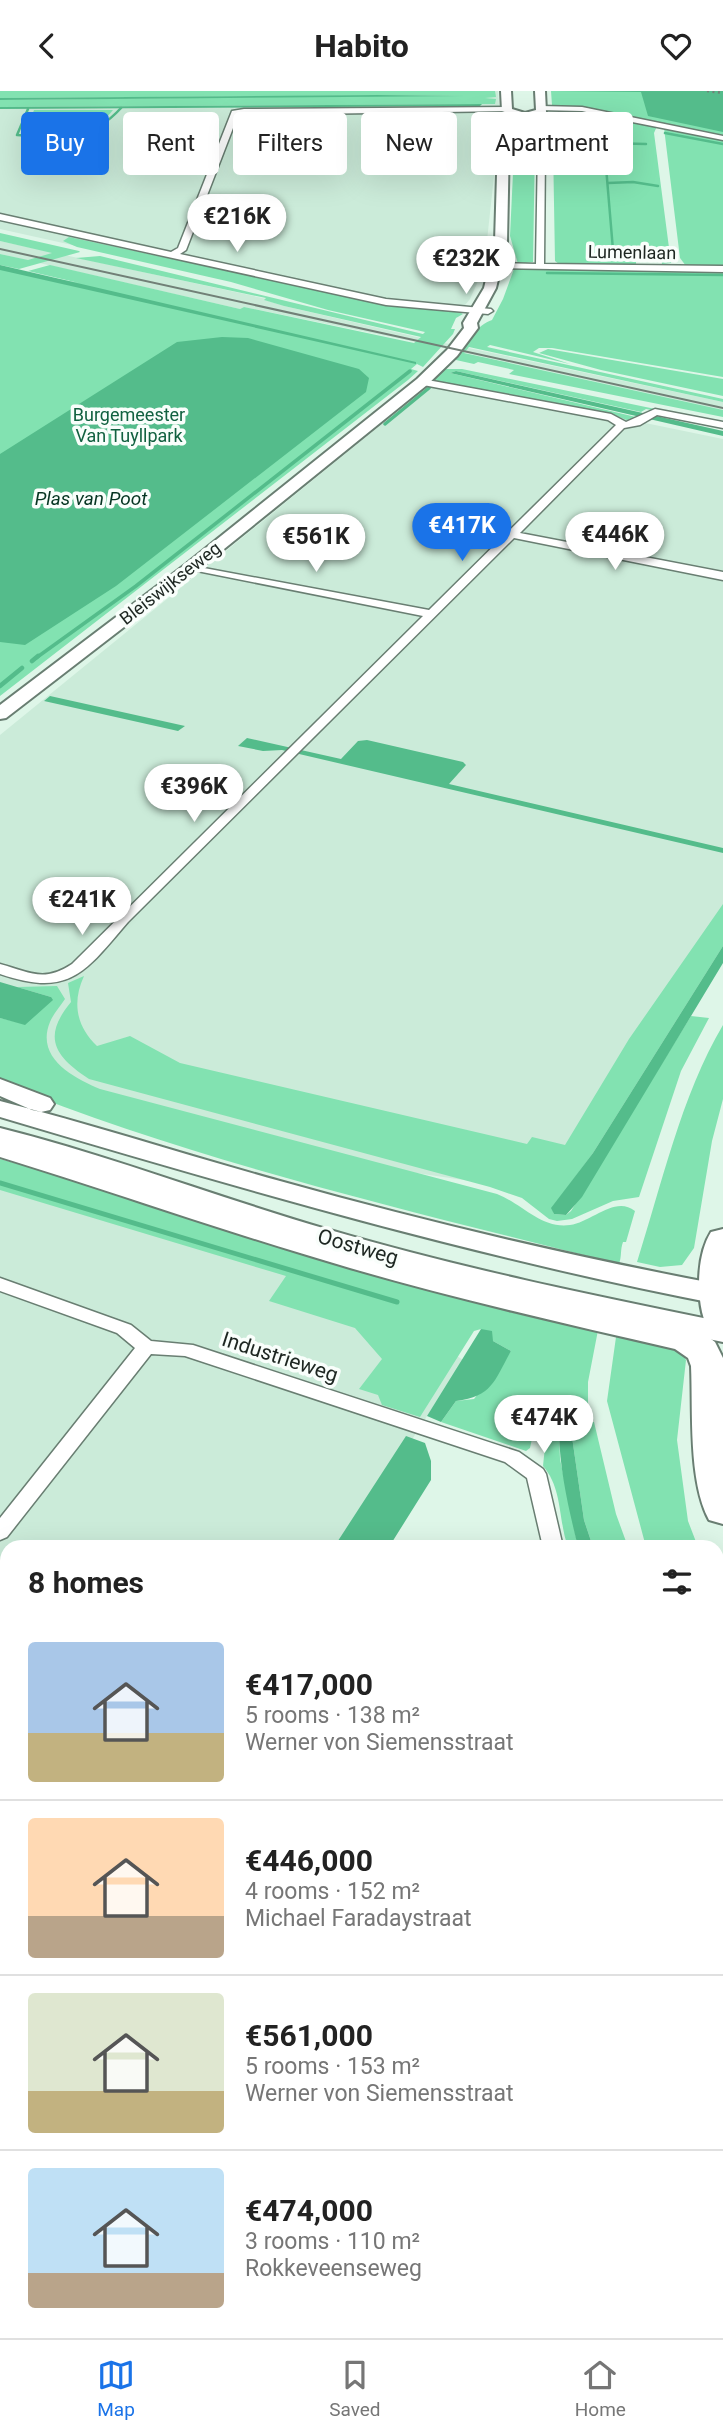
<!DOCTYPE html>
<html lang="en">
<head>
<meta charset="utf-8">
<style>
	body { margin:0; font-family:Roboto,sans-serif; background:#f6f6f6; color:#222; height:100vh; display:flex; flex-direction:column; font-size:26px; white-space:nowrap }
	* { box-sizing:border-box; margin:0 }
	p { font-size:23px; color:#767676 }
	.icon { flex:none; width:38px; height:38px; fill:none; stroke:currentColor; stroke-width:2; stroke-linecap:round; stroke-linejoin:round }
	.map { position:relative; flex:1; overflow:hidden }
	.panel { position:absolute; left:0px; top:1449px; width:724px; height:798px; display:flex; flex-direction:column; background:#fff; border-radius:21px 21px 0 0; box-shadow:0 7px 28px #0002 }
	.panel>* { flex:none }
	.banner { position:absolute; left:21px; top:21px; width:682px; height:63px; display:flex; gap:14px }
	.price { position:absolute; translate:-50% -60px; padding:0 16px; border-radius:24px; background:#fff; color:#222; font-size:23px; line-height:46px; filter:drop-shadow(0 2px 4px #0008) }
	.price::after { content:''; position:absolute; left:50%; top:42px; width:21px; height:16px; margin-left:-10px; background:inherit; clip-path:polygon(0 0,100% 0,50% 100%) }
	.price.active { background:#1a73e8; color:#fff }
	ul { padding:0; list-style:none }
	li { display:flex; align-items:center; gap:21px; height:175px; padding:0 28px }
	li+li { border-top:2px solid #e0e0e0 }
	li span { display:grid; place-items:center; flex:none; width:196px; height:140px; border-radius:7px; color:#555 }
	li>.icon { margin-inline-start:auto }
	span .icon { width:84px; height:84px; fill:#fffc; stroke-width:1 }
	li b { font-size:30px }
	h2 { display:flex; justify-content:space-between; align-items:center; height:84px; padding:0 28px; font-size:30px }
	.pill { padding:0 24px; border-radius:7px; background:#fff; box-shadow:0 7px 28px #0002; font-size:24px; line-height:63px }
	.pill.active { background:#1a73e8; color:#fff }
	header { display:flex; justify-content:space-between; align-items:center; height:91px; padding:0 28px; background:#fff; font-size:32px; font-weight:700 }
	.dock { display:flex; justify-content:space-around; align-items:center; height:98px; border-top:2px solid #e0e0e0; background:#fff; font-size:19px; color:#767676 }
	.dock a { display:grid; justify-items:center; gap:4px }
	.dock .active { color:#1a73e8 }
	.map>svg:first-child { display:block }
	.built { fill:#cbebd9 }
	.green { fill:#82e2b1 }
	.water { fill:#54bc8b }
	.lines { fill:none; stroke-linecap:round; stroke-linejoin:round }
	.stream-far3 { stroke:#54bc8b; stroke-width:2.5 }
	.stream-far2 { stroke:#54bc8b; stroke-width:3.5 }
	.stream-far1 { stroke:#54bc8b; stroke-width:4.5 }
	.stream { stroke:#54bc8b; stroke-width:5 }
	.street-casing { stroke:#697e72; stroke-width:3 }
	.secondary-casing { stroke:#697e72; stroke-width:4 }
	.primary-casing { stroke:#697e72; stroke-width:4 }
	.highway-casing { stroke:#697e72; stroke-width:4 }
	.street { fill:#fff; fill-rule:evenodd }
	.secondary { fill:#fff; fill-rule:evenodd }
	.primary { fill:#fff; fill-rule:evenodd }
	.highway { fill:#fff; fill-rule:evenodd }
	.tram { stroke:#718077; stroke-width:2 }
	.rail { stroke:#718077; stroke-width:2.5; stroke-dasharray:2 3.5; stroke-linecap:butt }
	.labels { text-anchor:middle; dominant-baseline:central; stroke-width:7; stroke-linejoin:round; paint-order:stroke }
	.far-street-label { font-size:18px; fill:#1d2621; stroke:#f9fefb }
	.far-park-label { font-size:18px; fill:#116140; stroke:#f9fefb }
	.far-water-label { font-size:19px; font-style:italic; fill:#063522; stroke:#f9fefb }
	.street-label { font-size:21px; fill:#1d2621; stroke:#f9fefb }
</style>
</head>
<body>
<header><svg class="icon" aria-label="back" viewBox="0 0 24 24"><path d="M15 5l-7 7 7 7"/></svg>Habito<svg class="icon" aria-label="heart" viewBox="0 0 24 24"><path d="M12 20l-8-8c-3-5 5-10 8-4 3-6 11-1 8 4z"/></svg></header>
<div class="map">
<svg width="723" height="2247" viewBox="0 0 723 2247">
	<rect width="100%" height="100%" fill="#def6e8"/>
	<path class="built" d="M0 0H498L500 30 484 177 470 208 446 237 0 138Z
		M0 150 267 208 265 209 284 215 421 247 723 311V319L416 251 244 216 240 218 0 163Z
		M436 289 723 348V864L576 1114 512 1096 327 1069 73 998 0 965V644Z
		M0 1086 366 1204 463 1269 343 1456H7V1983L0 1994Z"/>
	<path class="green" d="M0 0H495L496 6 485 7 496 8 495 13 0 16V9L463 4 0 7Z
		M551 0H723V45L591 17 552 14Z
		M34 19H113C89 50 61 44 25 43Z
		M552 21H584L603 25 535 54 533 171 518 173 510 145 514 61 519 51 535 39 538 29 551 26Z
		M616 29 657 35 654 42 671 172 654 174 662 173 661 167 636 166V174L559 173 555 170 553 54Z
		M664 37 723 49V175H686L680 167Z
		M0 142 79 160 80 161 19 178 0 174V163L28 169 52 162 0 150Z
		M69 146 384 213 457 220 463 223 456 227 451 238H455L453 243 423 276 417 273 411 278 418 280 408 289 0 605V177L79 192 28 180 50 174 240 218 244 216 414 252 421 246 284 215 264 209 266 207 76 167 100 165 423 243 425 241 328 219 231 191 77 156 63 150Z
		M514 178 723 179V286L552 257H539L533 261 570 273 490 254 487 256 723 308V311L469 256 464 262 723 319V326L509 283 514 279 478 271 474 273 456 269V264C466 252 478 233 492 229L503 208Z
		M548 258 723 288V305L601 279 539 262Z
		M445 278H462L723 332 646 318 641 321 456 280 450 282 636 326 632 331 619 326 432 289Z
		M723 813V855L593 1062 552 1117 554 1123 566 1124 571 1120 691 925 709 927 681 980 639 1106 613 1110 572 1128 557 1130 549 1128 522 1107 490 1096 89 988C54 965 42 946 71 911L68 892 84 885C72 911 76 935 97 955L130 945 180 972 527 1053 532 1046 565 1054 629 948Z
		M57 895 65 908C60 916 53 923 50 931 35 967 74 987 100 998L497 1103C523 1113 541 1138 570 1134 592 1131 615 1104 635 1120L626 1151H623C620 1159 622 1165 619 1173 411 1120 199 1072 0 991V927L25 933 51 906 17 896Z
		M723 934V1008L712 1050 694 1157 682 1174 660 1176 637 1171C662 1093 681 1005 723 934Z
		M0 1068 599 1234 588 1291V1318L585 1322 541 1321 536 1329 530 1357 526 1360 441 1331 456 1310 474 1308 511 1260 493 1250 481 1238 474 1240 420 1326 382 1314 378 1304 359 1298 382 1268 355 1237 269 1210 286 1185 0 1099Z
		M617 1239 680 1259 686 1269 677 1349 688 1430 698 1456H646L607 1310Z
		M552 1329 594 1331 616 1423 628 1456H593L584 1429 570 1332 559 1343 560 1368 578 1456H568C558 1429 563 1398 543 1375L547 1336Z"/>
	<path class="water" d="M556 0H723V41L648 25 641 1Z
		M377 4 464 5 0 9V7Z
		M482 13 480 15 0 18V16Z
		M0 174 416 271V273L0 179Z
		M222 246 248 247 359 278 369 287 366 301 116 495 25 554 0 551V363L177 251Z
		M456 280 723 340V345L450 282Z
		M50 605 185 635 178 640 44 610Z
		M247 647 341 668 358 650 367 649 463 671 466 674 449 693 723 757V762L282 659 263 660 238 655Z
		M723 855V872L582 1106 566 1124 554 1123 551 1117 593 1062Z
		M0 891 51 906 53 909 25 934 0 927Z
		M481 1238 492 1240 493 1250 511 1260C494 1290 493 1305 456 1310L441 1331 427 1325Z
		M570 1332 584 1429 593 1456H578C569 1419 560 1381 559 1343Z
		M406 1345 425 1352 431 1370V1389L389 1456H334Z"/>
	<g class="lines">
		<path class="stream-far3" d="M28 18 17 44C61 47 89 52 121 17
			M665 42 723 53
			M608 92 633 91 658 95
			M613 159 604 52 646 53
			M547 182 723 184"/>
		<path class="stream-far2" d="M385 333 429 297
			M36 567 136 495 410 280"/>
		<path class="stream-far1" d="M32 570 38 565
			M0 595 22 577"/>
		<path class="stream" d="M0 1092 397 1211"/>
		<defs>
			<path id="street" d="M541 15 582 16 723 45V49L617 28 555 52 545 59 544 173 723 175V181L493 177 492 175 496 172 536 173 538 56 549 48 608 26 582 20 538 19Z
				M507 16 510 20 238 24 186 159 180 163 386 208 491 218 493 220 488 223 386 214 0 129V123L171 161 178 157 232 20 244 18Z
				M422 288 611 323 626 331 655 318 723 331V337L657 324 640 334 624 337 520 442 723 481V489L514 447 128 831C85 881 70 907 0 883V873C30 881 43 892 72 873L423 525 192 479 188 478V474L429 519 616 334 608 329 418 293 417 291Z
				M0 1187 131 1234 151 1250 193 1254 519 1361 543 1378 546 1383 563 1456H543L527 1387 505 1371 185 1265 151 1263 7 1446 0 1449V1427L135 1257 117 1242 0 1200Z
				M718 1868 723 1870V1894L718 1892Z
				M503 2240H531L528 2247H500Z"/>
			<path id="secondary" d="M501 0H511L512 18 525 22 536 19 535 0H545L546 21 525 28 522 40 509 50 507 151 496 197 477 232 478 237 457 265 427 294 198 479 6 627 0 628V614L186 473 417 288 447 259 464 237 463 232 484 197 495 151 498 49 513 37 515 25 502 20Z"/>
			<path id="primary" d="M0 988 50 1007 54 1013 50 1019 41 1021 32 1019 0 1005Z
				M0 1010C94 1034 186 1064 280 1090 426 1131 574 1166 723 1194V1214C478 1167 239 1097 0 1026Z
				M0 1037C112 1065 219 1107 330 1139 459 1177 591 1204 723 1231V1251L558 1217 423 1183 308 1152 165 1103 0 1054Z"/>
			<path id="highway" d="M0 1046 369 1160 532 1201 699 1239 715 1251 723 1267V1433L709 1429C688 1390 693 1320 691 1275L688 1267 675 1258C566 1233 457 1208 350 1177 232 1143 117 1102 0 1066Z
				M723 1138V1248L711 1244C695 1219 695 1166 711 1141Z"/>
		</defs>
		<use href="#street" class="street-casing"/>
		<use href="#secondary" class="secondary-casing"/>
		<use href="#primary" class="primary-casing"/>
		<use href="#highway" class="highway-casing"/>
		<use href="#street" class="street"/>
		<use href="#secondary" class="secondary"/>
		<use href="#primary" class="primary"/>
		<use href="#highway" class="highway"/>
		<path class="tram" d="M0 158 723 317"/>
		<path class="rail" d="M707 0 723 2"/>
	</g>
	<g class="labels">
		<g class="far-street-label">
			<text transform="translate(632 161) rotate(1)">Lumenlaan</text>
			<text transform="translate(170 492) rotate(-38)">Bleiswijkseweg</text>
		</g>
		<g class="far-park-label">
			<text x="129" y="323">Burgemeester<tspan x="129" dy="21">Van Tuyllpark</tspan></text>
		</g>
		<g class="far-water-label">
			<text x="91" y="407">Plas van Poot</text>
		</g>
		<g class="street-label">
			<text transform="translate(358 1156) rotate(16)">Oostweg</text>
			<text transform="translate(280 1266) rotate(18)">Industrieweg</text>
		</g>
	</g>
</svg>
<b class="price" style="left:237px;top:163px">€216K</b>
<b class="price" style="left:466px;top:205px">€232K</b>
<b class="price active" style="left:462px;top:472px">€417K</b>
<b class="price" style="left:615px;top:481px">€446K</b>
<b class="price" style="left:316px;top:483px">€561K</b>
<b class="price" style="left:194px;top:733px">€396K</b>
<b class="price" style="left:82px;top:846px">€241K</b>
<b class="price" style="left:544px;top:1364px">€474K</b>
<div class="banner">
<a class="pill active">Buy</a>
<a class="pill">Rent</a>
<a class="pill">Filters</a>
<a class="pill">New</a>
<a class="pill">Apartment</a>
</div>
<section class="panel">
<h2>8 homes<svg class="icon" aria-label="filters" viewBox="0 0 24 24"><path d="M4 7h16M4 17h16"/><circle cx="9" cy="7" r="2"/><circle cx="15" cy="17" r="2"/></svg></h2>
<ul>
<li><span style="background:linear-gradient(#a9c7e8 65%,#c2b280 0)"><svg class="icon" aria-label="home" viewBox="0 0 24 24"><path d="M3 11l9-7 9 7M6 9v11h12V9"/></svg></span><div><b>€417,000</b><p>5 rooms · 138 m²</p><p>Werner von Siemensstraat</p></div></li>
<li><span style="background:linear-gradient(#ffd9b3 70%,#b9a48a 0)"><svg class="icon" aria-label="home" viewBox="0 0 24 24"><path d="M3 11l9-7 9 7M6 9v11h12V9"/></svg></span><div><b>€446,000</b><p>4 rooms · 152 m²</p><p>Michael Faradaystraat</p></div></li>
<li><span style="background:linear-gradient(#dfe7d0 70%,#c2b280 0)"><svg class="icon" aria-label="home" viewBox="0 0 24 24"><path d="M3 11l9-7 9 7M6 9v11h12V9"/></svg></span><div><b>€561,000</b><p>5 rooms · 153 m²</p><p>Werner von Siemensstraat</p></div></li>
<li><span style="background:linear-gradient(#bfe0f5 75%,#b9a48a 0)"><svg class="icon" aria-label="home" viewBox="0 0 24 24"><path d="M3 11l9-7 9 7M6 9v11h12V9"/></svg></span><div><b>€474,000</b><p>3 rooms · 110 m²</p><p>Rokkeveenseweg</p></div></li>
</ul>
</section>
</div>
<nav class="dock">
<a class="active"><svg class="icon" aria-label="map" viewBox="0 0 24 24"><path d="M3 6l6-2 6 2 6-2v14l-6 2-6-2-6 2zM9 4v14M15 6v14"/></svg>Map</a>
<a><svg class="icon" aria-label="saved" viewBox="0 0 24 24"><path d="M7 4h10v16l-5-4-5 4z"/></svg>Saved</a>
<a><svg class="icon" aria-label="home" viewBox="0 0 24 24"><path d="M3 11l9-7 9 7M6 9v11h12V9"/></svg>Home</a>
</nav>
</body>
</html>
